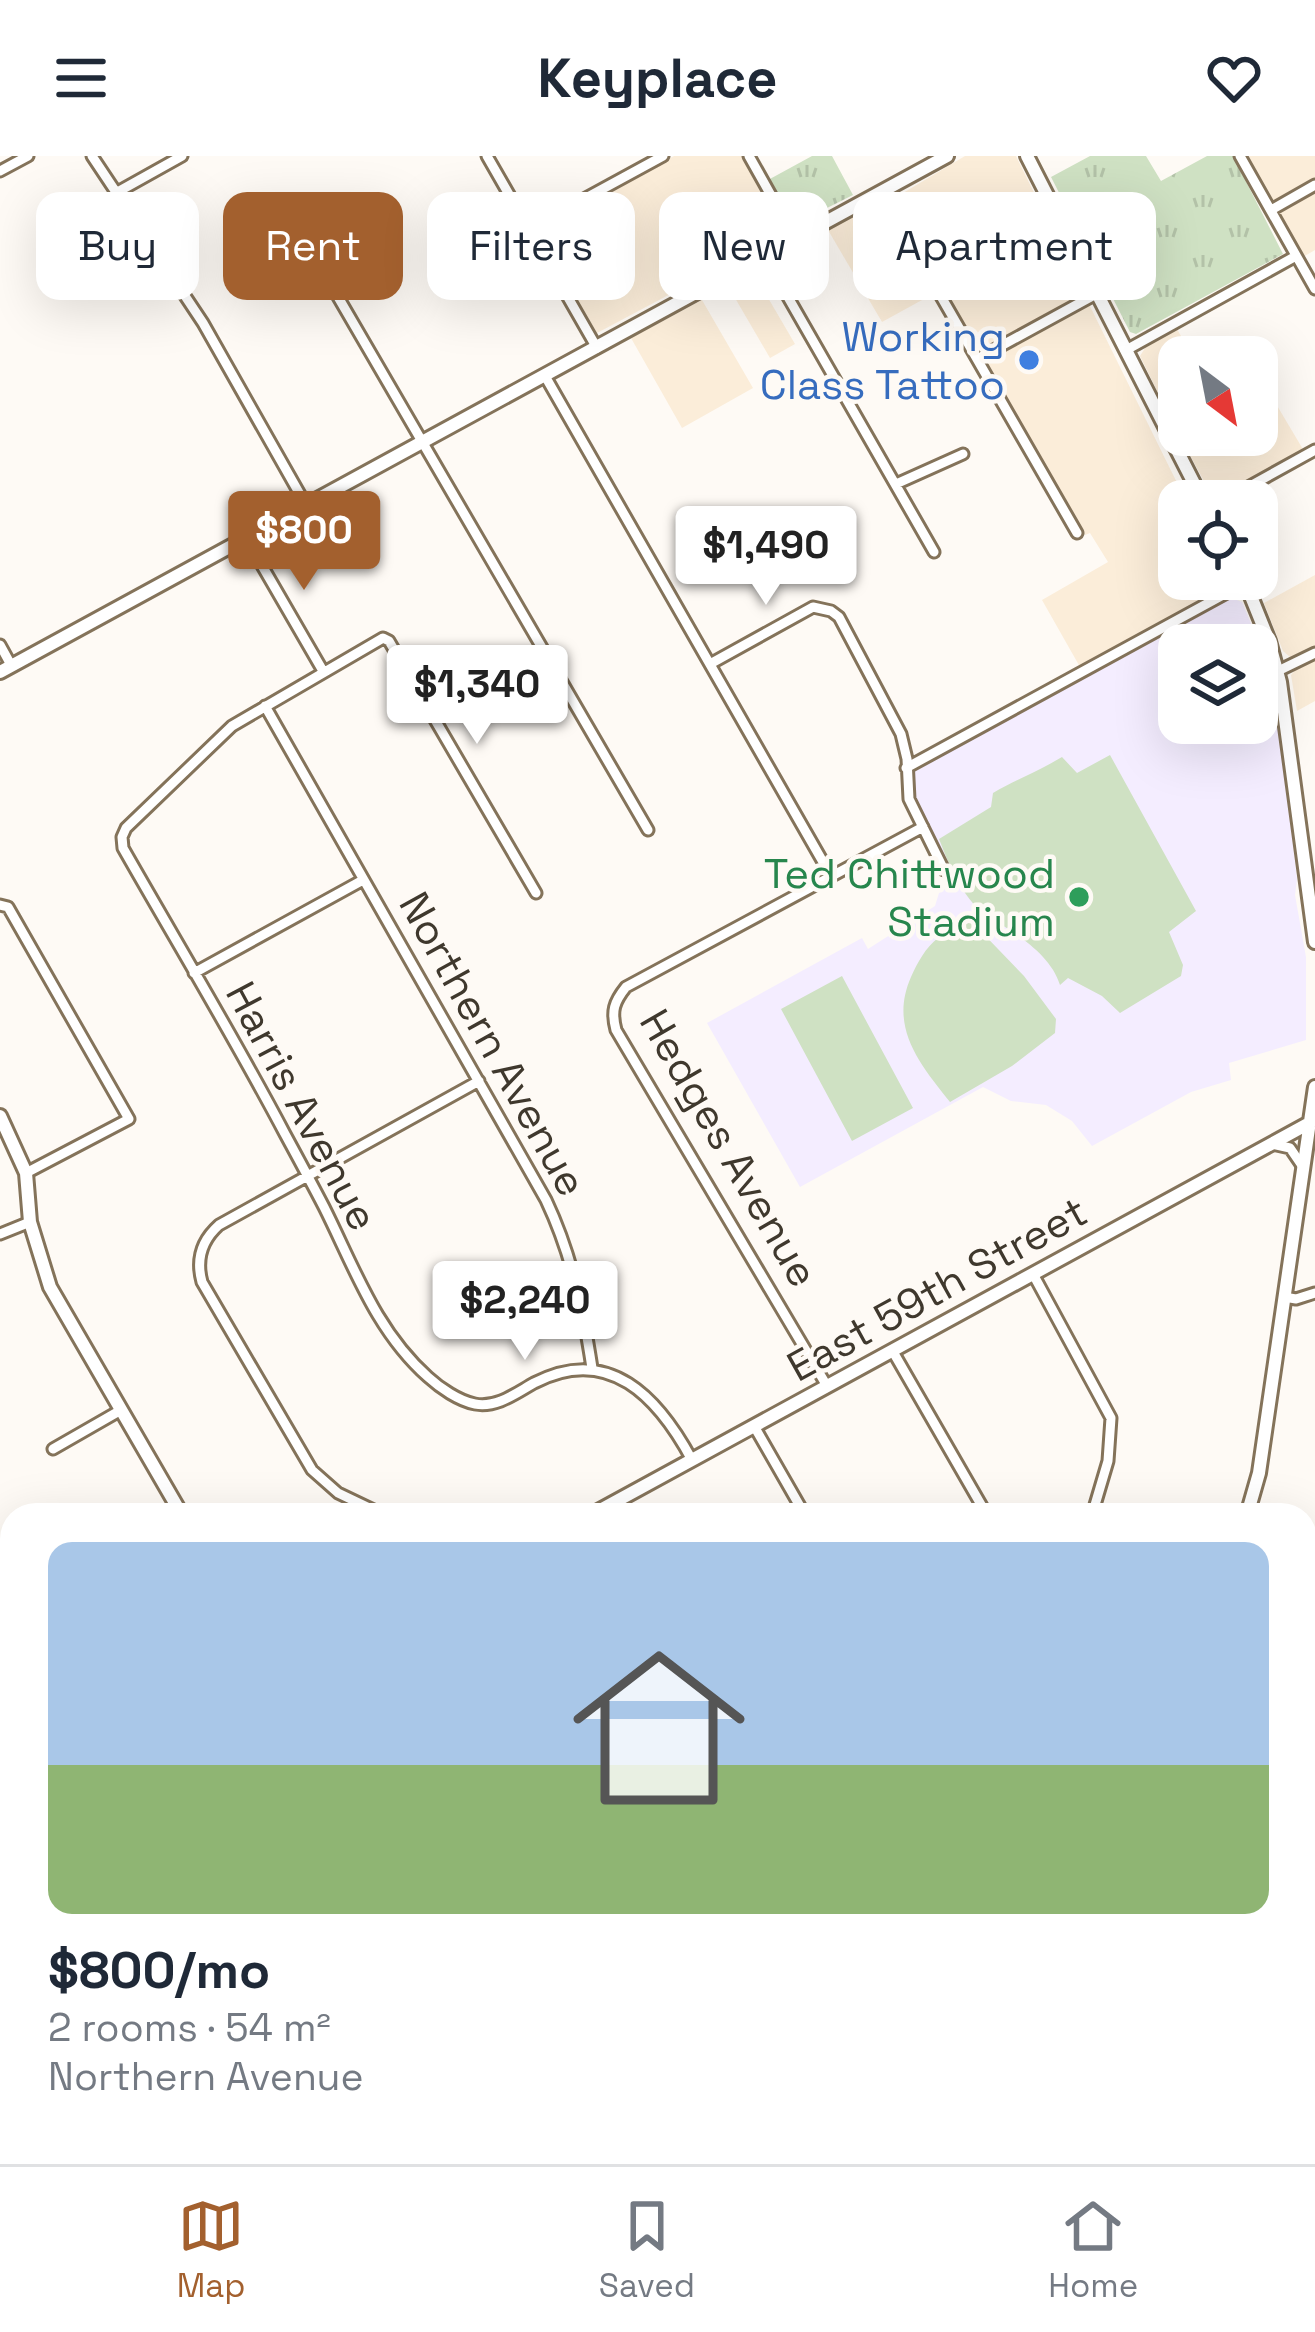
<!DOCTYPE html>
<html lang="en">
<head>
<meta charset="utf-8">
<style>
	body { margin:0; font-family:"Space Grotesk",sans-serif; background:#f2f2f3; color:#1f2937; height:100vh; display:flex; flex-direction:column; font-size:45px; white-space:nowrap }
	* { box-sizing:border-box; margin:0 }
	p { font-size:39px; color:#747a83 }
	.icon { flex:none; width:66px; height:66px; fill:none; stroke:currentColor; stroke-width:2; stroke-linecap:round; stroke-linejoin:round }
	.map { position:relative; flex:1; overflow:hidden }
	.details { position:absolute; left:0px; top:1347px; width:1317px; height:663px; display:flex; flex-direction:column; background:#fff; border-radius:36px 36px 0 0; box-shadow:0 12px 48px #0002 }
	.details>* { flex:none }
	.hud { position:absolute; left:36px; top:36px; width:1245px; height:108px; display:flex; gap:24px }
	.needle { width:78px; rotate:148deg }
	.buttons { position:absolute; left:1158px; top:180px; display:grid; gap:24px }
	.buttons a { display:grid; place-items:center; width:120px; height:120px; border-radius:24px; background:#fff; box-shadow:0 12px 48px #0002; font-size:60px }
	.price { position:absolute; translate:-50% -102px; padding:0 27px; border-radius:12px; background:#fff; color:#222; font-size:39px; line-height:78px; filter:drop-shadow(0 3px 6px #0008) }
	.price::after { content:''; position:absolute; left:50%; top:72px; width:36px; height:27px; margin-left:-18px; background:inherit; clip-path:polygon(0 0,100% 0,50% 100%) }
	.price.selected { background:#a3602e; color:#fff }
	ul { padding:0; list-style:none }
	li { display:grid; align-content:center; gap:24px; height:636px; padding:0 48px }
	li+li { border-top:3px solid #e0e1e3 }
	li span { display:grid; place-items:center; height:372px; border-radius:24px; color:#555 }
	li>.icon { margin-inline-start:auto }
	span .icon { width:216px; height:216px; fill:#fffc; stroke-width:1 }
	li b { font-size:51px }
	.pill { padding:0 42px; border-radius:24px; background:#fff; box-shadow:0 12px 48px #0002; font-size:42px; line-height:108px }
	.pill.selected { background:#a3602e; color:#fff }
	header { display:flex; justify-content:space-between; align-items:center; height:156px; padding:0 48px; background:#fff; font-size:54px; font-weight:700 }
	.tabs { display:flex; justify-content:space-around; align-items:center; height:168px; border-top:3px solid #e0e1e3; background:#fff; font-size:33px; color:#747a83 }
	.tabs a { display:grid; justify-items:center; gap:6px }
	.tabs .selected { color:#a3602e }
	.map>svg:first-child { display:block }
	.built { fill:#fbedd9 }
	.education { fill:#f4edff; fill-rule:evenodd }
	.grass { fill:url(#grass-tufts) }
	.park { fill:#cfe1c3 }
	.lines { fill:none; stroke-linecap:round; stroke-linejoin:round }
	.street-casing { stroke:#84735a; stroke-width:15 }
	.secondary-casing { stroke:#84735a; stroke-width:18 }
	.street { stroke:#fff; stroke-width:9 }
	.secondary { stroke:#fff; stroke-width:12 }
	.shop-dot { fill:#3f7fe0; stroke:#fefaf5; stroke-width:4.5 }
	.leisure-dot { fill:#2e9e5b; stroke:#fefaf5; stroke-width:4.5 }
	.labels { text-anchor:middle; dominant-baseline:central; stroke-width:9; stroke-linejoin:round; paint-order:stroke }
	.shop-label { font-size:42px; fill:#366cbe; stroke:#fefaf5; text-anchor:end }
	.leisure-label { font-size:42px; fill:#27864d; stroke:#fefaf5; text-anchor:end }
	.street-label { font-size:42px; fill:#3f382d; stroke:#fefaf5 }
</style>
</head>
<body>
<header><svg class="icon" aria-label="menu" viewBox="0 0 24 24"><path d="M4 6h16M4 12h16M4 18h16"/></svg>Keyplace<svg class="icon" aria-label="heart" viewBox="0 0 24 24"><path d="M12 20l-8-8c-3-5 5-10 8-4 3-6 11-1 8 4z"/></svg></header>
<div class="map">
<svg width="1315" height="2008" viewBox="0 0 1315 2008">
	<defs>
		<pattern id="grass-tufts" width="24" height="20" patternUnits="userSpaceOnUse" patternTransform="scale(3)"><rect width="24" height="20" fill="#cfe1c3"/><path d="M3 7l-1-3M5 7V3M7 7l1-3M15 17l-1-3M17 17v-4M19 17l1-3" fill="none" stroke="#b3c2a8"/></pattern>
	</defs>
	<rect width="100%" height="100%" fill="#fefaf5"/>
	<path class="built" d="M674 0H742L785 77 597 177 541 82 542 74Z
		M965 0H1016L1186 345H1179V423H1228L1222 434 1080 511 1042 444 1108 406 1090 377 1085 379 893 43Z
		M1247 0H1315V94L1303 101Z
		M877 47 885 54 933 138 882 166 828 74Z
		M753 116 795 188 770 202 728 130Z
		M702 144 753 232 682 272 631 182Z
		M1177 173 1193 201H1179V279L1140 200 1147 189Z
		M1260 221 1304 295 1225 339 1212 340 1179 279H1257Z
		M1315 419V491L1290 501 1283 495 1264 447Z
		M1315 503V545L1297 555 1291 519 1298 511Z"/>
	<path class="education" d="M1229 441 1242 446 1258 484 1277 553 1297 723 1295 739 1306 801V884L1229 907 1231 924 1191 936 1092 990 1072 965 1046 949 1011 945 983 931 800 1031 707 867 862 782 868 793 935 750 939 737 954 726 914 642 911 615ZM1179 489H1257V567H1179Z"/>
	<path class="grass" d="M812 0H832L853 39 797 67 768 24Z
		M1090 0H1146L1161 25 1207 0H1233L1283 98 1136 178 1130 176 1051 21Z"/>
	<path class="park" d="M1110 599 1196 755 1169 776 1183 809 1181 820 1120 857 1102 840 1068 822 1060 829C1051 799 1017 778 992 763 964 747 950 711 939 683L991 651 993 637C1017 623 1039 615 1062 601L1077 617Z
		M971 765 1024 820 1056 863 1055 877 1012 910 950 946C919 907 889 871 911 821 917 807 926 791 938 782 948 775 961 772 971 765Z
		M842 820 913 952 852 985 781 853Z"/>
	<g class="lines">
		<defs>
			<path id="street" d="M92 0 203 167 306 349
				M487 0 597 192
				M749 0 796 84
				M1240 0 1315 133
				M0 15 28 0
				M881 36 1077 377
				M114 38 182 0
				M1271 54 1315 29
				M529 73 663 0
				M302 79 648 674
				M765 101 934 396
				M1128 193 1296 100
				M979 202 1098 137
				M545 220 831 720
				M896 328 963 298
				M1223 345 1315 294
				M246 382 323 515
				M0 489 11 509
				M710 508 813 451 831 455 839 461 901 578 907 603 909 643 944 714
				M1278 515 1315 497
				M265 550 546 1044C572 1099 583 1153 592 1212
				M906 612 1245 427
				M536 737 389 485 383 482 232 570 126 672 122 681 123 692C177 787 234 881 285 978 298 1002 311 1026 324 1051 354 1111 376 1175 428 1221 440 1232 459 1245 475 1248 497 1252 516 1237 534 1227 609 1188 658 1241 692 1304
				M0 749 8 751 129 963 26 1017
				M194 817 363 724
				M1272 988 1290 992 1303 1011
				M0 1078 30 1066
				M1033 1118 1111 1262 1108 1305 1092 1359
				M1284 1141 1296 1143 1315 1137
				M892 1194 987 1359
				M827 1230 616 874C611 855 614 846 626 831L923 671
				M754 1270 805 1359
				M53 1293 121 1254
				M384 1359 338 1337 312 1314 202 1126C196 1104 201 1085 219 1069L479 925
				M1305 1450H1315
				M0 1486 12 1522
				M1305 1591 1315 1590
				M1305 1737 1315 1732
				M0 1833 12 1826
				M1305 1966 1315 1985
				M0 1984 12 1977
				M869 1998 875 2008
				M1171 1998 1177 2008
				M224 2008 242 1998
				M771 2008 789 1998"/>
			<path id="secondary" d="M1027 0 1203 345
				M1244 423 1269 485 1280 526 1315 786
				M0 516 947 0
				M0 960 26 1017 30 1066 50 1131 182 1359
				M591 1359 1315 964
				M1247 1359 1259 1317 1315 931
				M0 1683 12 1676
				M1305 1881 1315 1875
				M563 1998 569 2008
				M1069 1998H1074
				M1039 2008 1043 1998"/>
		</defs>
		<use href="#street" class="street-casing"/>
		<use href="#secondary" class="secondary-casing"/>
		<use href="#street" class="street"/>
		<use href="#secondary" class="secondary"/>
	</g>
	<circle class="shop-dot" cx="1029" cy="204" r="12"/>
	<circle class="leisure-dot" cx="1079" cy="741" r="12"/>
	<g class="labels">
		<g class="shop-label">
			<text x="1005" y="180">Working<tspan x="1005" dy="48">Class Tattoo</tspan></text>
		</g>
		<g class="leisure-label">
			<text x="1055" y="717">Ted Chittwood<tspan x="1055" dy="48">Stadium</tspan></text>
		</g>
		<g class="street-label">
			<text transform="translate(493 888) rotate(61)">Northern Avenue</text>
			<text transform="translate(302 950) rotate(62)">Harris Avenue</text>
			<text transform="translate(729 992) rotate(60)">Hedges Avenue</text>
			<text transform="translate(937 1133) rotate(-29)">East 59th Street</text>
		</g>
	</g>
</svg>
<div class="buttons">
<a><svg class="needle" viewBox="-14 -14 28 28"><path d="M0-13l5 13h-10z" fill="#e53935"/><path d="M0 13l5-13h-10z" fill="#747a83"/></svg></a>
<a><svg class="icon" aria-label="locate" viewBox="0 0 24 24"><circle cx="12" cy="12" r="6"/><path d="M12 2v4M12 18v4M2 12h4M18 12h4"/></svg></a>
<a><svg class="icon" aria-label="layers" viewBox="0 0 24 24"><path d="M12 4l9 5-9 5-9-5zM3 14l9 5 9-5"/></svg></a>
</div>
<b class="price selected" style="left:304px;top:437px">$800</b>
<b class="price" style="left:766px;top:452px">$1,490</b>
<b class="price" style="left:477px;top:591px">$1,340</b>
<b class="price" style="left:525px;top:1207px">$2,240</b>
<div class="hud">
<a class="pill">Buy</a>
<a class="pill selected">Rent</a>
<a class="pill">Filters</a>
<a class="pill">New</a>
<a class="pill">Apartment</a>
</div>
<section class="details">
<ul>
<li><span style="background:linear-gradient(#a9c7e8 60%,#8fb573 0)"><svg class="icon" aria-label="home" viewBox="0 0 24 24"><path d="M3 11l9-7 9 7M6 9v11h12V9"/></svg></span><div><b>$800/mo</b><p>2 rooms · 54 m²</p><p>Northern Avenue</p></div></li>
</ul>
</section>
</div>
<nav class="tabs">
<a class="selected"><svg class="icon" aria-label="map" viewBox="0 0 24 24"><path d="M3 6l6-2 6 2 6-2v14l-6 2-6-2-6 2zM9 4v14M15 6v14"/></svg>Map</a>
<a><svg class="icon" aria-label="saved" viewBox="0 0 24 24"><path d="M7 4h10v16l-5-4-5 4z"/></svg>Saved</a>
<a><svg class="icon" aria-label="home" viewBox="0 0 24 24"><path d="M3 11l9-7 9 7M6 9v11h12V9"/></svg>Home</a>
</nav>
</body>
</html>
